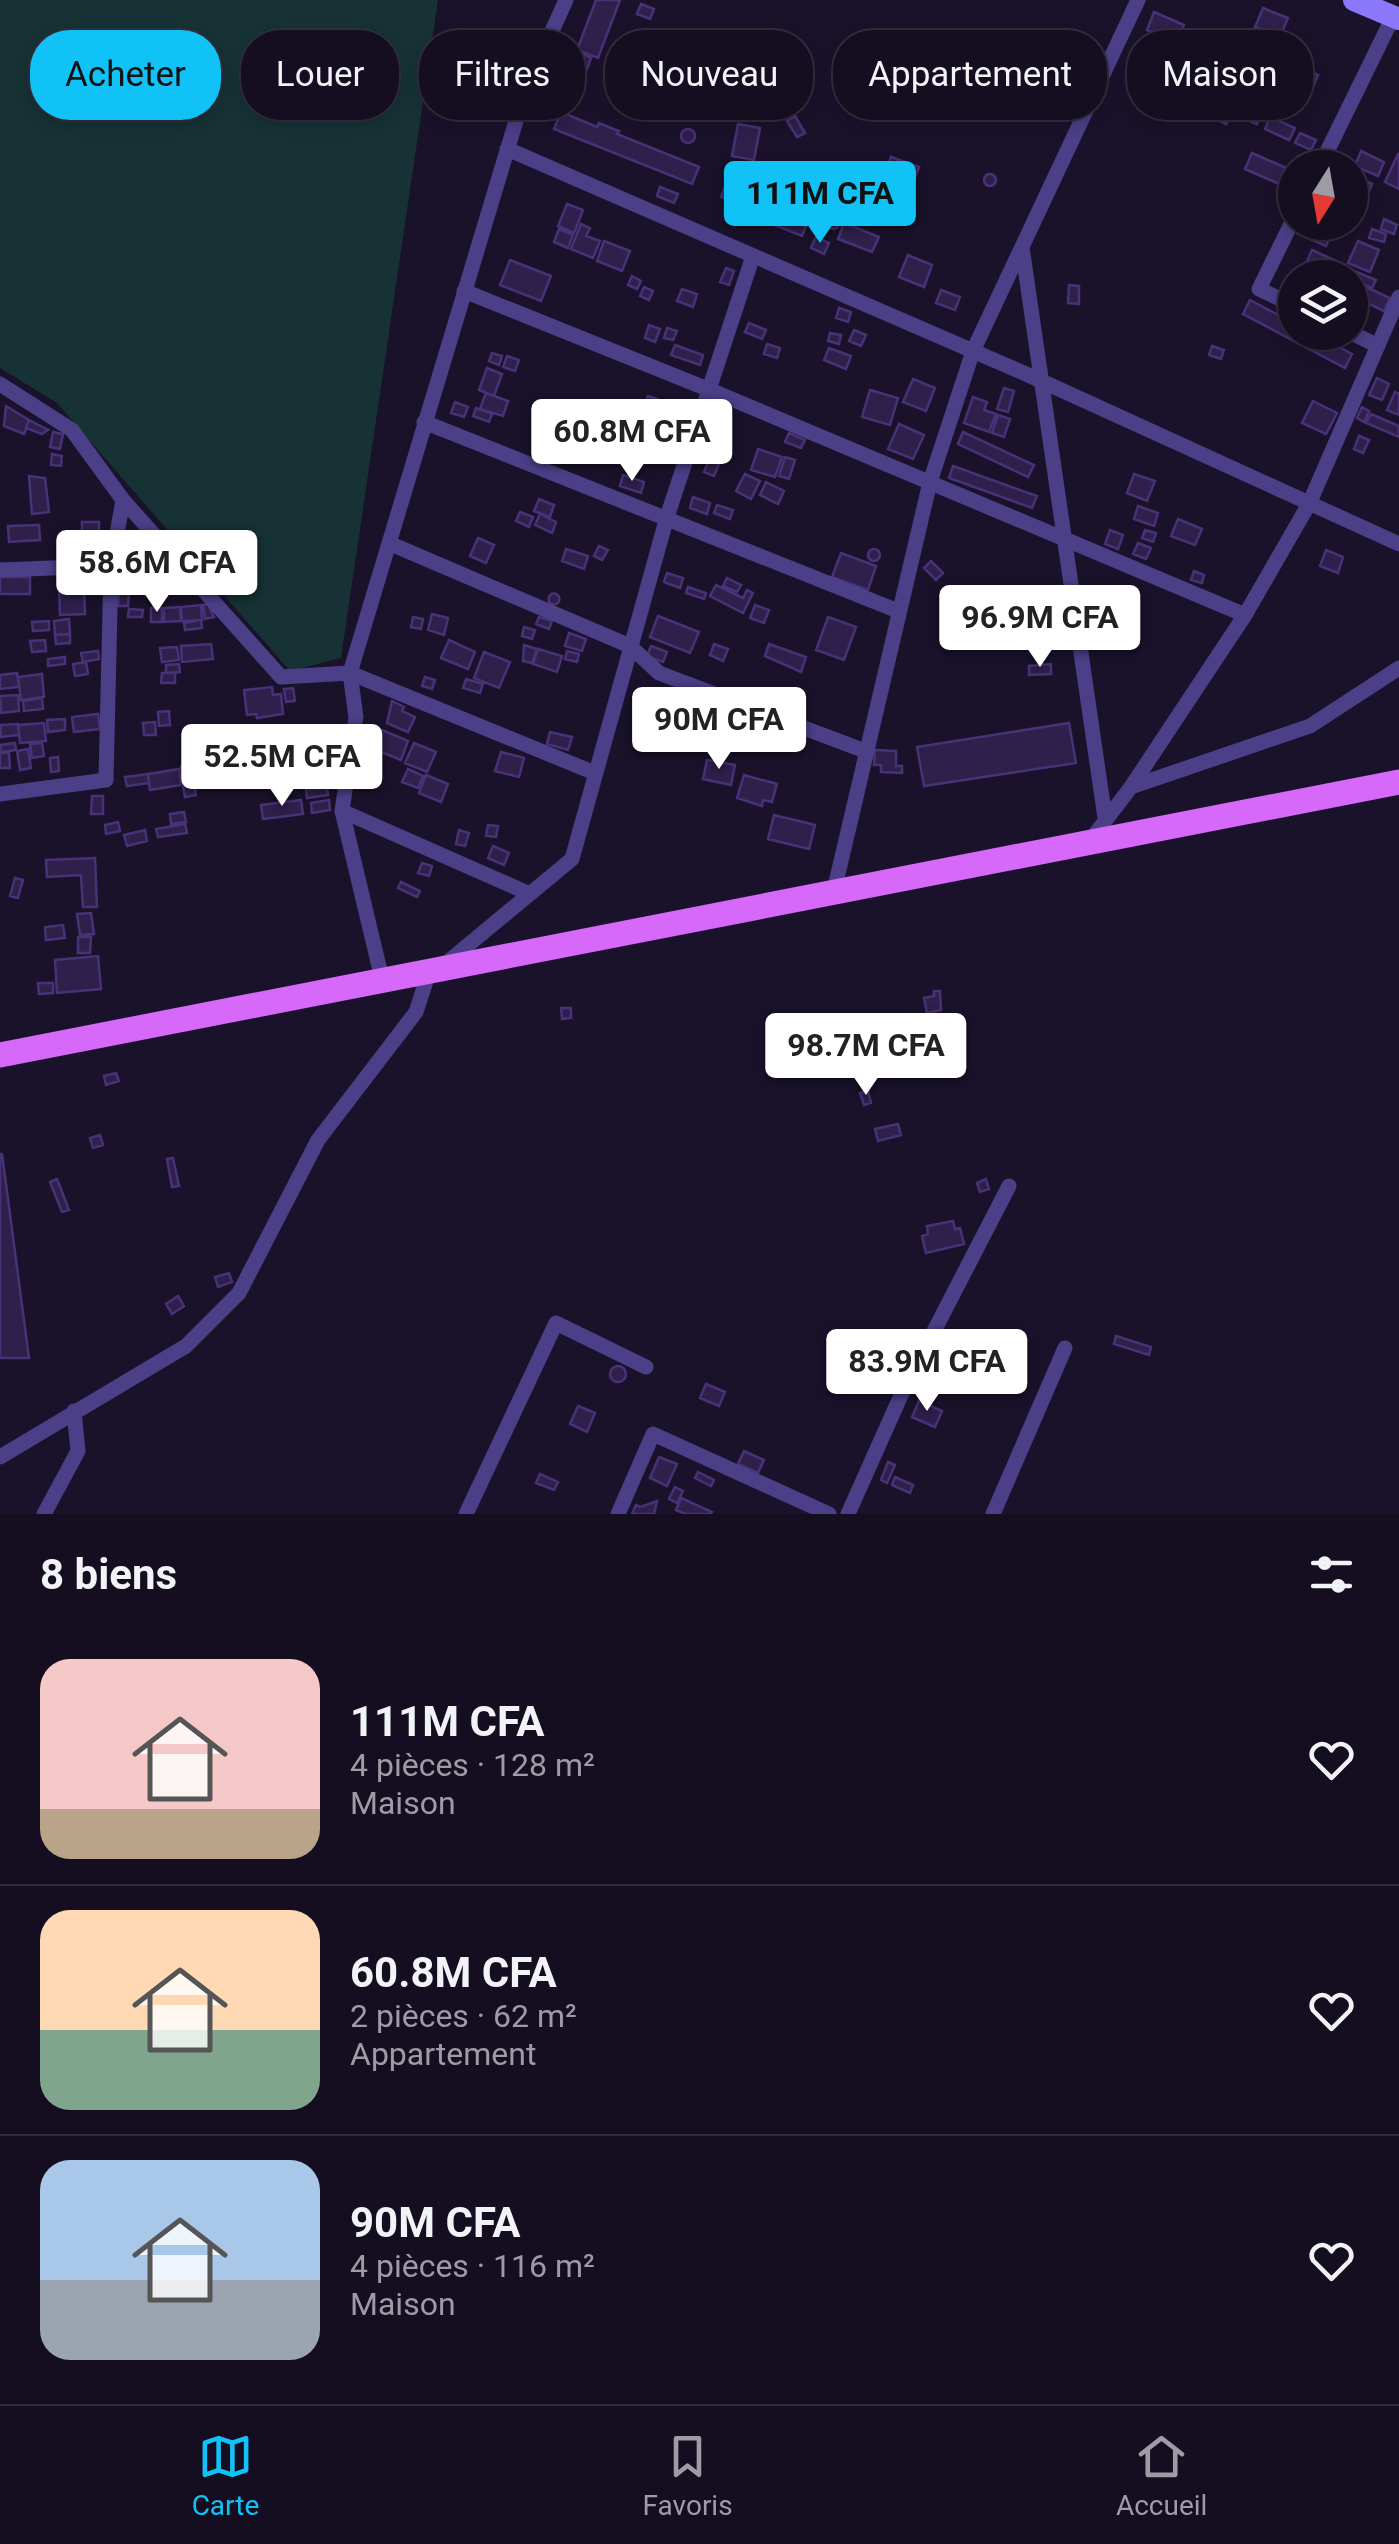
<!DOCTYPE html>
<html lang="fr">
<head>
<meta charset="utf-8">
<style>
	body { margin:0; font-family:Roboto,sans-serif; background:#211c2d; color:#f1f3f6; height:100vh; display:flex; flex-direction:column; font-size:38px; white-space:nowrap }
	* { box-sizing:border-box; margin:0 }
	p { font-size:32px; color:#9d9ca5 }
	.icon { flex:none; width:55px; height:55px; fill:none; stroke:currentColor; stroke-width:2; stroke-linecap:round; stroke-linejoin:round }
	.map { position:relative; height:1514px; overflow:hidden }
	.details { display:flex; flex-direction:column; background:#140e20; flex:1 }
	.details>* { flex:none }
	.top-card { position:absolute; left:30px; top:30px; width:1340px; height:90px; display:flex; gap:20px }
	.needle { width:65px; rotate:191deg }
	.tools { position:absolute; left:1278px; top:150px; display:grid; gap:20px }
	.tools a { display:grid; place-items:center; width:90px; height:90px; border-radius:50%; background:#140e20; box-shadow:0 5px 15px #0003,0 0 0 2px #332e3e; font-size:50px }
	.price { position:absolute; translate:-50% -85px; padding:0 22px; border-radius:10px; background:#fff; color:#222; font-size:32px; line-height:65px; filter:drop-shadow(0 2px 5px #0008) }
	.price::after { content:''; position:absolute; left:50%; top:60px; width:30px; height:22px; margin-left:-15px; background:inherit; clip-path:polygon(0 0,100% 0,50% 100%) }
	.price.selected { background:#11c2f6; color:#111 }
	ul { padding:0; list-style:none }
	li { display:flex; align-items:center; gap:30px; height:250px; padding:0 40px }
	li+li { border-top:2px solid #332e3e }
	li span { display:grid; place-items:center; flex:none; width:280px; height:200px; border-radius:30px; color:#555 }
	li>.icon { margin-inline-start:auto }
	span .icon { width:120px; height:120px; fill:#fffc; stroke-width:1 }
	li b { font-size:42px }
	h2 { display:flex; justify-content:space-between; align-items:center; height:120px; padding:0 40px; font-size:42px }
	.chip { padding:0 35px; border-radius:40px; background:#140e20; box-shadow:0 5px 15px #0003,0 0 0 2px #332e3e; font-size:35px; line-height:90px }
	.chip.selected { background:#11c2f6; color:#111 }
	.dock { display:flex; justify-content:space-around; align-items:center; height:140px; border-top:2px solid #332e3e; background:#140e20; font-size:28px; color:#9d9ca5 }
	.dock a { display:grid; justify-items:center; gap:5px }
	.dock .selected { color:#11c2f6 }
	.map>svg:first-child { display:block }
	.green { fill:#163235 }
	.building { fill:#2e1f4b; stroke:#483277; stroke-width:2.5 }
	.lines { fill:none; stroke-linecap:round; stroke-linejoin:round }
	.minor { stroke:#4b3f88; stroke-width:15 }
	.secondary { stroke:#8c78fa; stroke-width:22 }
	.primary { stroke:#d669f9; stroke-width:25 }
</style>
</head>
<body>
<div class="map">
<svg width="1399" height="1514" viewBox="0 0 1399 1514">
	<rect width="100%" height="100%" fill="#1a122b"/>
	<path class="green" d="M0 0H438L341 658 290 671 57 403 0 368Z"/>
	<path class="building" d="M596 0H620L598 58 577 50Z
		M641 4 654 9 650 19 637 14Z
		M1263 8 1288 18 1280 37 1255 27Z
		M1154 12 1184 25 1176 43 1147 30Z
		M583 54 591 58 587 69 578 65Z
		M1293 63 1318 75 1308 98 1283 87Z
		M1247 104 1262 110 1257 124 1242 118Z
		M1220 110 1230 115 1226 124 1216 119Z
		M561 112 597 127 599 123 619 131 617 134 699 167 692 184 554 129Z
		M795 116 805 133 797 137 787 121Z
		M1270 117 1295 128 1289 140 1265 129Z
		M738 124 760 128 754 160 732 156Z
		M681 136a7 7 0 1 1 14 0a7 7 0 1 1-14 0Z
		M1300 133 1316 140 1311 150 1295 143Z
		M1361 151 1384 162 1378 176 1355 166Z
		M1252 153 1293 171 1286 187 1245 169Z
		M1398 154H1399V189L1385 182Z
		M891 157 919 167 912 187 884 177Z
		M984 180a6 6 0 1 1 12 0a6 6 0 1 1-12 0Z
		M1357 177 1372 184 1367 196 1352 189Z
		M863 181 881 193 874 203 856 191Z
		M726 184 737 189 732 201 721 197Z
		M761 186 814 207 802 236 749 215Z
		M660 187 678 194 674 203 657 196Z
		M746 188 754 190 750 202 743 200Z
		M1351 191 1367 198 1358 217 1350 213Z
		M831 193 854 206 848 217 825 204Z
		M567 204 583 210 574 233 558 226Z
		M827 223a6 6 0 1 1 12 0a6 6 0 1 1-12 0Z
		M1384 219 1397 225 1394 234 1381 229Z
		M1305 222 1331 234 1326 246 1298 234Z
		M844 223 879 237 872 252 838 239Z
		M581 224 590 228 586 236 600 241 593 258 571 249Z
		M559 229 573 235 568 248 554 242Z
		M1372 229 1386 234 1384 242 1369 238Z
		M816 237 829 243 824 254 811 248Z
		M604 241 630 251 622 271 597 261Z
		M1358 241 1379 250 1370 272 1348 263Z
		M1312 250 1345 265 1340 278H1326L1304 268Z
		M908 255 932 265 924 287 899 277Z
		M510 260 551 276 541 301 500 285Z
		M726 268 734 271 729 285 720 282Z
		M1354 271 1376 280 1372 288 1350 279Z
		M632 276 641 281 637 289 628 285Z
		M1353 281 1390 298 1384 311 1350 295Z
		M1069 285 1079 286V304L1068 303Z
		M644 287 653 291 649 300 640 296Z
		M682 289 697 294 693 307 677 301Z
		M941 290 960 297 955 310 936 303Z
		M1250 300 1295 324V332H1310L1352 354 1345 368 1243 314Z
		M839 308 851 312 848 322 836 318Z
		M749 323 766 330 762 339 745 332Z
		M649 325 660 329 655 342 645 338Z
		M667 328 677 331 673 340 664 338Z
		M854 330 866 335 861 346 849 341Z
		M830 333 841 335 839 344 828 341Z
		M767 344 780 348 777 358 764 354Z
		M675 345 703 355 700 365 671 355Z
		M1212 346 1224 350 1221 359 1209 355Z
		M829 348 851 356 846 369 824 360Z
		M492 353 502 356 499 365 489 361Z
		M507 356 519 360 515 371 503 367Z
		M487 368 502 374 494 396 479 390Z
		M1377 378 1389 384 1382 400 1369 395Z
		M913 379 935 388 926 411 903 402Z
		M1004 388 1014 391 1008 412 997 409Z
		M870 390 898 398 890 425 862 417Z
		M1395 392 1399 394V415L1387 410Z
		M486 393 508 401 503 416 480 409Z
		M648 396 657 399 654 407 662 410 658 421 671 425 666 439 637 429Z
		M973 397 987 402 984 410 996 414 989 432 964 423Z
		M1313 401 1337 413 1326 434 1302 423Z
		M455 402 468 407 464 417 451 413Z
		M6 406 29 420 24 434 4 426Z
		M1362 407 1369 411 1364 422 1357 418Z
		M476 408 492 414 489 422 473 416Z
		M597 411 609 416 606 423 594 417Z
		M1371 414 1399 426V437L1366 423Z
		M998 415 1010 419 1004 437 992 433Z
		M29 420 48 430 42 434 26 428Z
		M899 424 924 435 913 459 888 449Z
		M53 432 63 434 60 449 50 447Z
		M963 432 1034 465 1028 477 958 444Z
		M789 433 805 440 801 448 785 442Z
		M1359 436 1369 440 1363 453 1354 449Z
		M758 449 782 457 775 477 751 470Z
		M52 454 62 456 61 466 51 465Z
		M785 457 795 460 789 479 779 476Z
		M709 460 719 464 714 476 704 472Z
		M953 466 1037 496 1032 508 949 478Z
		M745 474 760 481 751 499 736 491Z
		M1134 474 1155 481 1147 501 1127 493Z
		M623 475 644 482 641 493 620 486Z
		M29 476 45 478 49 512 32 514Z
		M766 482 784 491 778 504 760 495Z
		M693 497 710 503 707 514 690 508Z
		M539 499 554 505 550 517 534 511Z
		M717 505 733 510 730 519 714 513Z
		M1138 506 1158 513 1154 526 1134 519Z
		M520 512 533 517 529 527 516 521Z
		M540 514 556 522 552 533 535 525Z
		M1178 519 1202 529 1195 545 1171 536Z
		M82 522H99V535H82Z
		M39 525 40 540 9 542 8 526Z
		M1110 530 1123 535 1118 549 1105 544Z
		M1145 530 1156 533 1153 542 1142 538Z
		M478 538 494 545 486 563 470 556Z
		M1138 543 1151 548 1146 559 1133 554Z
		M599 546 608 550 602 560 594 556Z
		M868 555a6 6 0 1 1 12 0a6 6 0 1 1-12 0Z
		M566 549 588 556 584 569 562 561Z
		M1326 550 1343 557 1338 573 1320 566Z
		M841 553 876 566 868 590 832 577Z
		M931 561 943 573 936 580 924 568Z
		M179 568 180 582 151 583 150 569Z
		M1194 571 1204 575 1202 583 1191 580Z
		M667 573 683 578 680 588 664 582Z
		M0 577H30V594H0Z
		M727 578 741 585 737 592 723 586Z
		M94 580H105V594H94Z
		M168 582H180V593H168Z
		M149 584 161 585 160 596H148Z
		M716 585 743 598 747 590 753 593 743 613 710 596Z
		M84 587 85 614 60 615 59 588Z
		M688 587 706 593 704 599 686 593Z
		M119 592H129L128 606H118Z
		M548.5 599a5.5 5.5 0 1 1 11 0a5.5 5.5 0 1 1-11 0Z
		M208 604 214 617 205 619 203 605Z
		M201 605 202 620 182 621 181 607Z
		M755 605 769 610 764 623 750 618Z
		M180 607 181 621 164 622V608Z
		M151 608H162V622H151Z
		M129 609 143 610 142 617H128Z
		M432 614 448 618 444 635 428 630Z
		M658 616 699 632 690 653 650 637Z
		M413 617 423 619 421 629 411 627Z
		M539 617 552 621 549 629 536 624Z
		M828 617 856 627 844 660 816 650Z
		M69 619 70 634 55 635 54 621Z
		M201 620 202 628 185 630 184 623Z
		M49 621V630L33 631 32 622Z
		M524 627 535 630 532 639 522 636Z
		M569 633 586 639 582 651 565 646Z
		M70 634V643L56 644 55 635Z
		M45 640 46 651 32 652 30 641Z
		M449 640 475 652 468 669 441 658Z
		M211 644 213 659 182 662 181 646Z
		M714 644 728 649 723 661 710 655Z
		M769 644 806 657 801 672 765 656Z
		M524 645 537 649 532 663 523 661Z
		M651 646 667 652 663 662 647 656Z
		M177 647 179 660 162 662 160 648Z
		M538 649 562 656 557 672 533 664Z
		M98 651 99 659 83 662 81 653Z
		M567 651 579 654 577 662 565 659Z
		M484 652 510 662 499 688 474 678Z
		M65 657V664L48 666V659Z
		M86 662 88 674 75 676 73 664Z
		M179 664 180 672 166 673V665Z
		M1051 664V674L1029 675V666Z
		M17 673 19 687 0 689V675Z
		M162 673H175V683H161Z
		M42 674 44 697 21 700 18 677Z
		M425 677 435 680 432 689 422 686Z
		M466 679 483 684 480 693 463 688Z
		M272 687 273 695 281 694 283 714 257 718 256 714 247 715 244 690Z
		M293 688 295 701 286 702 284 689Z
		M18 695 19 711 1 713 0 696Z
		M42 698 43 709 24 711 23 701Z
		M392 701 404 707 402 711 415 717 408 732 387 723Z
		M169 711 170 725 159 726 158 712Z
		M98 714 100 729 74 732 72 717Z
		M65 719V730L48 732 47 720Z
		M155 722 156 735H144L143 723Z
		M44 723 46 741 20 743 18 725Z
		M1069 723 1076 763 924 786 917 747Z
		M18 724 19 735 1 737 0 725Z
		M382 730 408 741 401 760 374 749Z
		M550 732 572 737 568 750 547 744Z
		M15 743 16 750 1 752 0 745Z
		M42 743 44 756 32 758 30 744Z
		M414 743 436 752 427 772 405 763Z
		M304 746 307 768 289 771 286 749Z
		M28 749 31 768 20 770 17 751Z
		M875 750 896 751V766H902V773L881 772V765H874Z
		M501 752 524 758 519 777 495 771Z
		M0 753H9L10 768H0Z
		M58 757 59 771 51 772 50 758Z
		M707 760 735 765 731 785 703 779Z
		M190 764 192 774 183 776 181 766Z
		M179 769 181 785 150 790 148 774Z
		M408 769 423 776 418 788 402 782Z
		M148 774 149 783 127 786 125 777Z
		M426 775 448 784 441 802 419 793Z
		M744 775 777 784 772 802 763 800 762 806 737 798Z
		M194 784 196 795 185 797 183 786Z
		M327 787 328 795 307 798 306 789Z
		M92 796H103V814H91Z
		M301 800 303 814 263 819 261 805Z
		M329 800 330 810 312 813 311 803Z
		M184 812 186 822 171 824 170 814Z
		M774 815 815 825 809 849 768 839Z
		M118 822 120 831 106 834 105 825Z
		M185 824 187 833 158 837 156 829Z
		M488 825 498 826 496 837 486 836Z
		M145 830 147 841 127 846 124 835Z
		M459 830 469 833 465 846 456 844Z
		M493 846 509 853 504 865 488 858Z
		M95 858 97 907H83L81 875 47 877 46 860Z
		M422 863 432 866 429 876 418 873Z
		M15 878 23 880 18 898 10 896Z
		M401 882 420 891 417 897 398 888Z
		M91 913 94 934 80 935 77 914Z
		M63 925 65 938 46 940 45 927Z
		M78 937H91L90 953H78Z
		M98 956 101 989 57 993 55 960Z
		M38 983H53V993L39 994Z
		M934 991H940L941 1010 927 1013 924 998 934 996Z
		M561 1008H571V1018L562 1019Z
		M801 1039 805 1052 783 1058 780 1047Z
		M116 1073 119 1081 106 1085 104 1076Z
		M868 1091 871 1103 864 1105 860 1093Z
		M898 1124 901 1135 878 1141 875 1129Z
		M100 1135 103 1145 93 1148 90 1138Z
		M0 1154H2L29 1358H0Z
		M173 1158 179 1186 172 1187 167 1159Z
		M57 1179 69 1210 62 1212 50 1182Z
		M986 1179 989 1189 980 1192 977 1183Z
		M953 1221 955 1229 960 1228 964 1244 926 1253 922 1236 928 1234 927 1226Z
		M229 1273 232 1282 218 1287 215 1277Z
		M178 1296 184 1306 172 1314 166 1304Z
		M1116 1336 1151 1347 1149 1355 1114 1344Z
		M610 1374a8 8 0 1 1 16 0a8 8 0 1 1-16 0Z
		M706 1384 725 1392 719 1406 700 1398Z
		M919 1401 942 1411 935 1427 912 1417Z
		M578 1406 595 1413 587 1432 570 1424Z
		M744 1451 764 1460 758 1473 738 1464Z
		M659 1457 677 1464 667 1486 650 1478Z
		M888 1462 895 1465 887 1483 881 1480Z
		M698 1472 714 1480 711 1486 695 1478Z
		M540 1474 558 1482 554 1490 536 1483Z
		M895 1477 913 1485 910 1493 892 1485Z
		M675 1487 683 1491 677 1503 669 1499Z
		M681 1498 712 1512 711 1514H685L676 1510Z
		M657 1501 654 1514H632L636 1505 641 1507Z"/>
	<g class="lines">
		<path class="minor" d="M566 0 525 91 350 673 595 773
			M507 149 1026 374 1399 544
			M1319 168 1393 17
			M1295 216 1259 289 1295 306
			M1022 247 1105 818
			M464 291 710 390 1245 615
			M1350 332 1378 346
			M0 384 72 430 123 500 281 677 350 673 356 717 342 811 382 979
			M424 422 898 611
			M391 544 630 646 659 673 865 751
			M0 570 179 563
			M1131 787 1310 726 1399 668
			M0 794 106 780 111 567 123 500
			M342 811 530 894
			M1089 842 1131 787 1245 615 1309 504 1399 297
			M834 891 930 482 973 351 1138 0
			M444 965 572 859 667 517 753 256
			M0 1457 186 1346 239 1293 318 1140 416 1012 430 969
			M44 1514 78 1451 74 1411
			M466 1514 556 1323 646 1367
			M618 1514 653 1434 829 1514
			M848 1514 902 1393 1009 1186
			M993 1514 1065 1348"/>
		<path class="secondary" d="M1354 0 1399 19"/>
		<path class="primary" d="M0 1055 1399 782"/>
	</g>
</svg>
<div class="tools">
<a><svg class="needle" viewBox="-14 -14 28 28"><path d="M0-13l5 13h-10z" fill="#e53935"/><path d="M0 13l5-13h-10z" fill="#9d9ca5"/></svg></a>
<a><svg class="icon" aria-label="layers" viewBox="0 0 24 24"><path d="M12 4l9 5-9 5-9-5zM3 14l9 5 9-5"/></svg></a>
</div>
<b class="price selected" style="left:820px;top:246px">111M CFA</b>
<b class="price" style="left:632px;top:484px">60.8M CFA</b>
<b class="price" style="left:157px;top:615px">58.6M CFA</b>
<b class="price" style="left:1040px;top:670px">96.9M CFA</b>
<b class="price" style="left:719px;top:772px">90M CFA</b>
<b class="price" style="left:282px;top:809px">52.5M CFA</b>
<b class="price" style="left:866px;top:1098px">98.7M CFA</b>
<b class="price" style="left:927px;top:1414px">83.9M CFA</b>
<div class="top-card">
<a class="chip selected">Acheter</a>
<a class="chip">Louer</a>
<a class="chip">Filtres</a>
<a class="chip">Nouveau</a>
<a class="chip">Appartement</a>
<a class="chip">Maison</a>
</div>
</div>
<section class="details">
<h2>8 biens<svg class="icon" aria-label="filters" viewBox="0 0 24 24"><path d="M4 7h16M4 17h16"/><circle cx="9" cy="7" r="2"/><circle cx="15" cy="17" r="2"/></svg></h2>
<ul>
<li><span style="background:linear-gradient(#f6c9c9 75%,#b9a48a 0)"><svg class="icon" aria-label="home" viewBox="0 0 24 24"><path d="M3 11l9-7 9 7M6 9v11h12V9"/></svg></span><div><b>111M CFA</b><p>4 pièces · 128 m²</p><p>Maison</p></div><svg class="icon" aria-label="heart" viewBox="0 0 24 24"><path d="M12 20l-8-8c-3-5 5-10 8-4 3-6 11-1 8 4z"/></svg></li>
<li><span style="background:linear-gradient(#ffd9b3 60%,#7fa58c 0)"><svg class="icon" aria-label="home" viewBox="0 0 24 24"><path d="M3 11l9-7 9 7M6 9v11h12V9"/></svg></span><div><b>60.8M CFA</b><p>2 pièces · 62 m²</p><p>Appartement</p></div><svg class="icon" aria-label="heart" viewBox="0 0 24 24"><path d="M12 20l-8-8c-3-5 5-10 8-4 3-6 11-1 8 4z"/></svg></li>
<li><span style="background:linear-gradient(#a9c7e8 60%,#9aa5b1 0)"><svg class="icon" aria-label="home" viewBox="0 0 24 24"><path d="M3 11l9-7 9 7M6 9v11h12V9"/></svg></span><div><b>90M CFA</b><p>4 pièces · 116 m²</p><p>Maison</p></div><svg class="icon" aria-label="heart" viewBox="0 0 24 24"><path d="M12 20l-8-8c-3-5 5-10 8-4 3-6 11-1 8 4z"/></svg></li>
</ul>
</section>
<nav class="dock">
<a class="selected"><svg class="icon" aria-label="map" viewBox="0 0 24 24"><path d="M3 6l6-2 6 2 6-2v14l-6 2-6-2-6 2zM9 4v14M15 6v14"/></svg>Carte</a>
<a><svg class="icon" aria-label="saved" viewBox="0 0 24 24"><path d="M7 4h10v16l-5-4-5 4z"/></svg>Favoris</a>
<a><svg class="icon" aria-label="home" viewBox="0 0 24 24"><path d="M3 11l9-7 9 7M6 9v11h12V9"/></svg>Accueil</a>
</nav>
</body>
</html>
